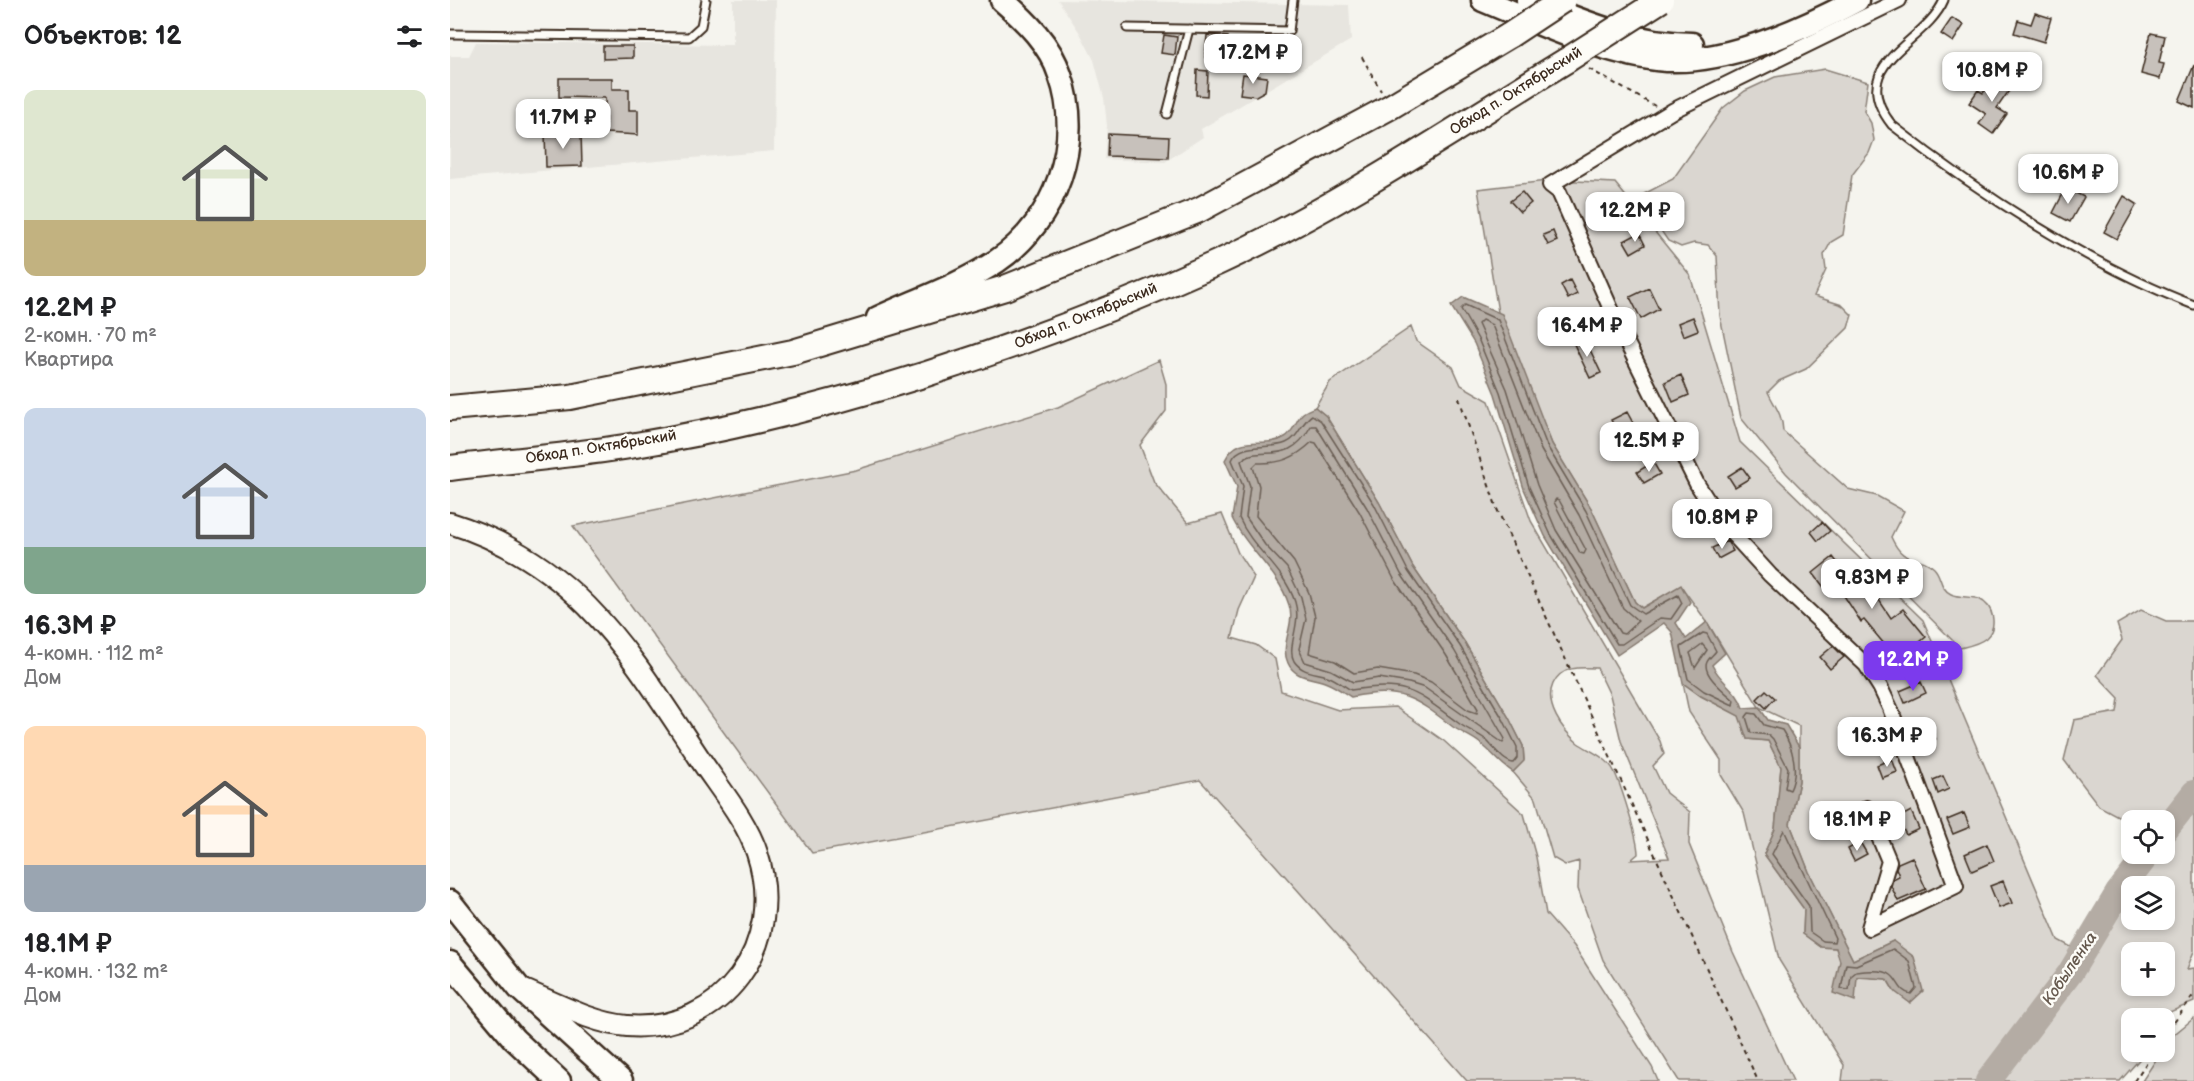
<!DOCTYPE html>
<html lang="ru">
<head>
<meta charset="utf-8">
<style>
	body { margin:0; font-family:"Balsamiq Sans",sans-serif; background:#f2f2f2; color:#202124; height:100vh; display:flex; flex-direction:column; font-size:22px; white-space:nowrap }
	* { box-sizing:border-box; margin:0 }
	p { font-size:20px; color:#757577 }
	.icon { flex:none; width:33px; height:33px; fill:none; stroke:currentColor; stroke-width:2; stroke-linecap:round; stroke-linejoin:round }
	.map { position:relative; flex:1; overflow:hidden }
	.panel { display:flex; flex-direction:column; background:#fff; width:450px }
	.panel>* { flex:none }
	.controls { position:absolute; left:1671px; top:810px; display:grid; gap:12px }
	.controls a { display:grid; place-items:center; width:54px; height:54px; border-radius:12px; background:#fff; box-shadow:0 3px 9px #0003; font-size:30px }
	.price { position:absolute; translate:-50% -51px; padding:0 14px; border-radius:12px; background:#fff; color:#222; font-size:20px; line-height:39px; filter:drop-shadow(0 2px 3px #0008) }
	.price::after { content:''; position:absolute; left:50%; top:36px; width:18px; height:14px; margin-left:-9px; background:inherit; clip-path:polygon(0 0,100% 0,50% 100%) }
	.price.on { background:#7c3aed; color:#fff }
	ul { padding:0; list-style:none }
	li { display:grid; align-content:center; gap:12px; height:318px; padding:0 24px }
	li span { display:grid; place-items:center; height:186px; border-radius:12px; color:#555 }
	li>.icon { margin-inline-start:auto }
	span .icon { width:108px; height:108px; fill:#fffc; stroke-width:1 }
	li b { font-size:26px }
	h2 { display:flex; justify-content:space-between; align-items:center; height:72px; padding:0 24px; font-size:26px }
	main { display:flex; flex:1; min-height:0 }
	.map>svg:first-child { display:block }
	.built { fill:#e7e5df }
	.green { fill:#dad6d0; stroke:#8a8077; stroke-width:1.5; fill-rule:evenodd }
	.water { fill:#b4aca4; stroke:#84786e; stroke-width:1.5 }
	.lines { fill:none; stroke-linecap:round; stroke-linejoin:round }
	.shore { stroke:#6b5e54; stroke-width:1.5 }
	.river { stroke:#b4aca4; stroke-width:26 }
	.building { fill:#c7c1bb; stroke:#3b2a1e; stroke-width:1.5 }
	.service-casing { stroke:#3b2a1e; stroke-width:11 }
	.minor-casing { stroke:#3b2a1e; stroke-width:18 }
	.secondary-casing { stroke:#3b2a1e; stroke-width:24 }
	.primary-casing { stroke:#3b2a1e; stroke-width:27 }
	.trunk-casing { stroke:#3b2a1e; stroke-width:28 }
	.path { stroke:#3b2a1e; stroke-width:2; stroke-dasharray:4.5 4.5; stroke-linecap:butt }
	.service { stroke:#fdfcf7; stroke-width:7 }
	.minor { stroke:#fdfcf7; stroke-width:14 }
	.secondary { stroke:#fdfcf7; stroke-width:20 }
	.primary { stroke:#fdfcf7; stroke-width:22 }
	.trunk { stroke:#fdfcf7; stroke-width:24 }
	.trunk-bridge-casing { stroke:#3b2a1e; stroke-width:28; stroke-linecap:butt }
	.trunk-bridge { stroke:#fdfcf7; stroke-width:24 }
	.labels { text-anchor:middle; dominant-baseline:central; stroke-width:5; stroke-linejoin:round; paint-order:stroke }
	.street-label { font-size:15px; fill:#3b2a1e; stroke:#fdfcf7 }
	.water-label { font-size:16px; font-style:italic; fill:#65584d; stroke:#fdfcf7 }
</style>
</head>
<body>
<main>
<section class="panel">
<h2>Объектов: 12<svg class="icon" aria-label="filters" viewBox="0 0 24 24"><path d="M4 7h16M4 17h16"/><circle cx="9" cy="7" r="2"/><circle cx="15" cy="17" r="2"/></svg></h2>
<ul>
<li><span style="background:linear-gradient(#dfe7d0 70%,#c2b280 0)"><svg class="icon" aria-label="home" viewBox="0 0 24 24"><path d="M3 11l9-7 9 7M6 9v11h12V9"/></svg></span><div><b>12.2M ₽</b><p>2-комн. · 70 m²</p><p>Квартира</p></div></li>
<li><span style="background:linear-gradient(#c9d6e8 75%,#7fa58c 0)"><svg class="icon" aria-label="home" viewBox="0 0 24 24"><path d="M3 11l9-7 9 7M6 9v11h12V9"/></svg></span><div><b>16.3M ₽</b><p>4-комн. · 112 m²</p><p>Дом</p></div></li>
<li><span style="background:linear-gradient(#ffd9b3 75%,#9aa5b1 0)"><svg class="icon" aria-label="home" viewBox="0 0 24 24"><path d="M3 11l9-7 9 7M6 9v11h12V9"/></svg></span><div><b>18.1M ₽</b><p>4-комн. · 132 m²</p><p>Дом</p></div></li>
</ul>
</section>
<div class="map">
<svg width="1744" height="1081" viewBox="0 0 1744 1081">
	<rect width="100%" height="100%" fill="#f5f4ee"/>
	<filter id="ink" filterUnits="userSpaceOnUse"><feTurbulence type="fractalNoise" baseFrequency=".0167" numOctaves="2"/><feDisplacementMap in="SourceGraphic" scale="12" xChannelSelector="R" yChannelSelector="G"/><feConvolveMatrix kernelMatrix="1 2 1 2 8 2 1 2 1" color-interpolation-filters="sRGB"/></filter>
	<g filter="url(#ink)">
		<path class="built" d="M283 0H326L324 151 0 179V56H19L26 42 283 45Z
			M608 0 899 5 901 40 751 129 753 137 715 162 654 159 657 126 654 98 644 60 630 33Z"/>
		<path class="green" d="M1375 69 1418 82 1414 111 1421 123 1424 140 1419 153 1402 175 1393 235 1381 242 1374 255 1376 270 1364 296 1392 305 1402 315 1398 328 1356 369 1329 381 1318 392C1325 407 1332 413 1333 431L1398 489 1427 496 1454 511 1441 537C1455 568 1467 552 1484 568 1492 576 1489 588 1501 594 1509 598 1520 596 1529 599 1544 606 1548 627 1536 638 1529 644 1518 646 1510 648L1336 473 1291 418 1270 316 1267 256 1258 245 1244 243 1231 247 1218 241 1188 197 1223 179 1273 108 1295 91 1325 77Z
			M1105 180 1165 183 1240 275 1290 442 1473 620 1608 940 1621 947 1648 942 1681 888 1682 920H1714V886H1682L1693 869 1691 854H1714V820H1682L1681 823 1649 806 1614 760 1624 720 1667 712 1669 698 1647 675 1672 640 1667 624 1691 610 1716 621H1744V951L1737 969 1744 968V1002L1717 1013 1713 1018H1682V1052H1696L1670 1081H1392L1394 1065 1329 960 1294 813 1271 775V760L1239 712 1233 683 1251 696 1290 716 1297 739 1318 741 1331 767 1325 829 1314 854 1354 909 1353 934 1371 947 1386 948C1394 977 1410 977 1437 979L1444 991 1443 941 1403 960 1359 872 1340 824 1349 781V726L1309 707 1257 622 1231 586 1192 608 1185 602 1141 508 1102 444 1048 312 1028 189ZM1682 952H1714V986H1682Z
			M961 327 966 341 1003 367 1011 385 1039 401 1081 521 1210 741 1214 754 1203 766 1216 793 1240 812 1239 844 1283 952 1343 1081H1229L1153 960 1128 889 1129 861 1115 865 1103 858 1086 799 1063 772 1074 760 1073 746 1059 718 1015 643 963 567 929 502 876 416 865 407 880 382ZM1147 668 1160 695 1171 741 1219 858 1181 860 1188 854C1188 839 1171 785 1164 771 1157 757 1140 751 1128 743 1112 730 1094 704 1103 684 1111 666 1130 667 1147 668Z
			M709 360 716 384V411L690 445 704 482 738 523 772 514 788 553 804 577 789 610 782 638 806 645 825 659 831 691 888 710 945 707 994 741 1074 814 1086 857 1096 914 1124 946 1202 1067 1208 1081H1017L750 780 362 853 123 526 406 470 608 407Z
			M1744 1018V1081H1692L1711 1052H1714L1721 1037Z"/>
		<path class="water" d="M1013 297 1052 314 1102 444 1141 508 1185 602 1192 608 1231 585 1240 602 1226 623 1236 639 1257 622 1275 653 1262 665C1271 683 1288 690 1293 708L1309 707 1318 720 1336 725 1349 747V781L1340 824 1359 872 1403 960 1443 941 1464 957 1473 991 1460 1003 1444 991 1437 979 1407 977 1405 1001 1383 993 1390 961 1386 948 1371 947 1353 934 1354 909 1314 854 1325 829 1331 767 1318 741 1297 739 1289 716 1251 696 1233 683 1222 632 1214 623 1167 655 1095 536 1074 489 1045 394 1024 343 1001 306Z
			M865 407 876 416 929 502 963 567 1015 643 1059 718 1073 746 1074 761 1063 772C1050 764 1043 753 1031 744 1023 737 1012 733 1003 727 964 697 951 687 901 697 893 692 885 686 877 683 863 677 845 679 838 663 829 644 846 625 839 605 828 570 797 550 782 518L787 487 775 460C789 431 814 450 835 437 844 432 845 421 852 414 855 411 861 409 865 407Z"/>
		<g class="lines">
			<path class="shore" d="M1015 305 1048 320 1097 446 1136 511 1180 605 1193 614 1228 595 1232 603 1221 619 1210 618 1172 644H1167L1100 533 1079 487 1050 392 1029 341 1011 309Z
				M1032 320 1042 325 1091 450 1129 515 1173 608 1188 621 1174 634 1170 633 1106 530 1087 485 1057 389 1028 324Z
				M862 415 871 421 924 504 958 571 1010 646 1054 721 1067 747V758L1063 763C1052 761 1044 747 1035 739 1027 733 1016 729 1007 722 964 690 958 682 901 690 894 686 886 679 877 676 865 672 852 673 844 661 836 647 852 624 845 602 834 568 803 550 789 518L793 486 782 460C790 441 820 450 836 443 849 438 851 422 862 415Z
				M861 426H866L917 508 951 574 1004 650 1055 739 1053 743 975 688 959 683 929 678 903 682 881 670 855 662 849 649 856 619 851 597 837 568 815 545 796 517 800 486 791 461C810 442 837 470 861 426Z
				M862 442 866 443 910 513 944 579 996 655 1028 709 1027 713 1018 710 981 682 964 675 928 669 904 673 885 661 859 653 865 617 859 593 844 562 806 516 809 486 803 467 807 463C831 464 845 458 862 442Z
				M1106 499 1109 500 1136 550 1134 554 1130 553 1104 502Z
				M1253 633 1257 634 1266 651C1264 654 1259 658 1257 662 1251 674 1276 693 1284 700L1283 705 1254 691 1238 679 1231 647Z
				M1252 644 1257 650 1245 668 1240 653Z
				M1299 713 1306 714 1314 725 1332 730C1343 747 1349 771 1340 790L1335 788 1338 768 1323 739 1319 735 1301 733 1296 717Z
				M1334 830 1385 938 1384 942 1373 941 1360 932 1359 906 1322 854Z
				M1443 949 1459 961 1466 988 1461 994C1449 992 1449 981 1441 975 1434 969 1414 971 1406 972L1401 976 1399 990 1391 989 1396 964 1406 965Z"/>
			<path class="river" d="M1714 831 1744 793
				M1538 1081 1620 973 1668 893 1698 854"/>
		</g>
		<path class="building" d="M1585 13 1601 18 1594 42 1564 33 1568 20 1581 24Z
			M1502 18 1514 25 1503 42 1491 34Z
			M1701 33 1715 36 1709 63 1714 64 1710 79 1691 74Z
			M714 35 727 37 725 55 711 53Z
			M757 35 778 37 777 59 755 57Z
			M153 46H183V58L153 59Z
			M1744 65V108L1729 101Z
			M747 70 758 71 757 96 746 95Z
			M793 74 817 77 815 91 806 96 790 94Z
			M1547 74 1563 85 1547 108 1557 114 1543 134 1529 124 1536 114 1519 103 1528 90 1533 93Z
			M109 78H162V89H179V110H188V135L156 133 155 98 109 97Z
			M95 133H131L132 166 96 167Z
			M658 134 719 137 718 158 657 156Z
			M1616 188 1634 197 1620 222 1603 213Z
			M1072 192 1081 203 1070 212 1060 201Z
			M1674 196 1687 204 1667 239 1654 232Z
			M1164 206 1173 217 1160 228 1151 217Z
			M1103 231 1107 241 1098 245 1093 235Z
			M1189 233 1195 245 1181 253 1174 241Z
			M1120 280 1127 294 1118 299 1111 285Z
			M1199 288 1209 309 1191 319 1180 297Z
			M1243 317 1248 330 1233 336 1228 323Z
			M1134 337 1151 373 1140 378 1123 342Z
			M1231 375 1239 395 1223 402 1215 382Z
			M1177 412 1183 423 1167 431 1161 420Z
			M1203 462 1210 474 1194 483 1187 472Z
			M1292 467 1300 478 1285 487 1278 476Z
			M1372 522 1380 531 1368 541 1361 532Z
			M1277 541 1283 551 1268 559 1262 548Z
			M1383 557 1412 594 1421 588 1441 618 1453 609 1476 637 1454 655 1446 646 1440 651 1414 620 1411 622 1389 588 1380 595 1363 573Z
			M1383 646 1394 657 1380 669 1370 657Z
			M1471 682 1476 693 1455 703 1450 691Z
			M1316 690 1325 698 1316 708 1307 699Z
			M1480 727 1486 739 1473 745 1467 733Z
			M1442 759 1447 772 1432 778 1427 765Z
			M1493 776 1499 789 1488 794 1483 780Z
			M1461 811 1469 829 1456 835 1448 818Z
			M1514 813 1520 827 1503 834 1497 820Z
			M1410 842 1417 854 1404 861 1398 849Z
			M1537 844 1544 861 1522 871 1515 854Z
			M1462 857 1476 889 1448 901 1441 886 1443 879 1449 876 1446 868 1448 863Z
			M1553 881 1562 903 1549 908 1540 886Z"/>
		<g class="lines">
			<defs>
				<path id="service" d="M1494 0C1475 45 1393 63 1442 125 1528 193 1641 266 1744 305
					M677 28 839 31 843 0
					M0 34 239 37 251 26 256 0
					M717 114 739 29"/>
				<path id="minor" d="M1417 808 1439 861 1419 928 1506 886 1440 708 1430 687 1416 665 1320 575 1270 520 1247 484 1168 325 1109 192 1100 185 1224 110 1449 0"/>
				<path id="secondary" d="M0 523C128 563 178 651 248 756 268 787 296 819 307 853 337 944 274 1033 177 1026 142 1023 106 1003 74 990"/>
				<path id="primary" d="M1033 0C1086 22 1150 52 1207 59 1271 67 1351 30 1407 0
					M1078 0C1132 21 1183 44 1242 44
					M428 318C467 300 511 285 547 261 606 221 634 142 610 75 600 44 576 21 552 0
					M0 902 69 988 171 1081
					M0 963 64 1039 109 1081"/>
				<path id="trunk" d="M0 408 120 397 343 352 555 288 749 210 940 107 1060 35
					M0 468C58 461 116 456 174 447 376 414 580 347 767 263 889 207 1003 130 1117 60"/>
			</defs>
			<use href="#service" class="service-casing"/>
			<use href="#minor" class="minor-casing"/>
			<use href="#secondary" class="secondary-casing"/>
			<use href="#primary" class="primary-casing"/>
			<use href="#trunk" class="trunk-casing"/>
			<path class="path" d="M912 57 931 91
				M1139 69 1205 106
				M1009 398 1047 509 1308 1081
				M1714 1037 1744 994
				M1684 1081 1704 1052"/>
			<use href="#service" class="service"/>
			<use href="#minor" class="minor"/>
			<use href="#secondary" class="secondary"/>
			<use href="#primary" class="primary"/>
			<use href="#trunk" class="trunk"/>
			<defs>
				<path id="trunk-bridge" d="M1060 35 1113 0
					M1117 60 1211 0"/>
			</defs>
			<use href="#trunk-bridge" class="trunk-bridge-casing"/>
			<use href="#trunk-bridge" class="trunk-bridge"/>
		</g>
	</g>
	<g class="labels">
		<g class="street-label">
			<text transform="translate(1066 91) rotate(-32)">Обход п. Октябрьский</text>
			<text transform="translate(636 316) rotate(-22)">Обход п. Октябрьский</text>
			<text transform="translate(151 447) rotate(-9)">Обход п. Октябрьский</text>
		</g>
		<g class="water-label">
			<text transform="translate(1620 969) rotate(-56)">Кобыленка</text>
		</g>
	</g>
</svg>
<div class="controls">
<a><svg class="icon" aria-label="locate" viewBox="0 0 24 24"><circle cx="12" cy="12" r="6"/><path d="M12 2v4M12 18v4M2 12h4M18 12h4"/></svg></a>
<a><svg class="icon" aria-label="layers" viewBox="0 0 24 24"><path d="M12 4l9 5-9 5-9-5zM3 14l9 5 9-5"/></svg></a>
<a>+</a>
<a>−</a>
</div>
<b class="price" style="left:803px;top:85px">17.2M ₽</b>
<b class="price" style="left:1542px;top:103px">10.8M ₽</b>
<b class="price" style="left:113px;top:150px">11.7M ₽</b>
<b class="price" style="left:1618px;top:205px">10.6M ₽</b>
<b class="price" style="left:1185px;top:243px">12.2M ₽</b>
<b class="price" style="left:1137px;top:358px">16.4M ₽</b>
<b class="price" style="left:1199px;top:473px">12.5M ₽</b>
<b class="price" style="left:1272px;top:550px">10.8M ₽</b>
<b class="price" style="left:1422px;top:610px">9.83M ₽</b>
<b class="price on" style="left:1463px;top:692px">12.2M ₽</b>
<b class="price" style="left:1437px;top:768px">16.3M ₽</b>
<b class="price" style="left:1407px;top:852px">18.1M ₽</b>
</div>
</main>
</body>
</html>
